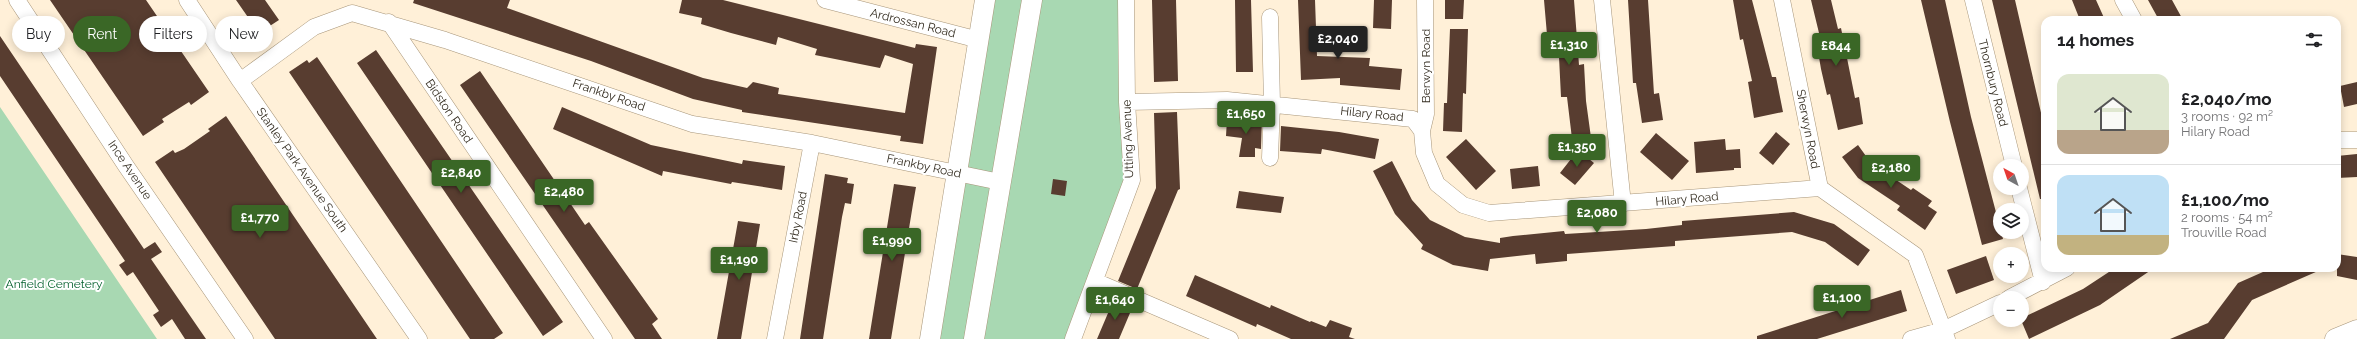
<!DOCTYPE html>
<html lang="en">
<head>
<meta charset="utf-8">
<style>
	body { margin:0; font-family:Raleway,sans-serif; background:#f2f2f2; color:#202124; height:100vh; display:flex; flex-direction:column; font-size:15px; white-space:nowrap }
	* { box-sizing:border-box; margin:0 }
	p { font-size:13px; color:#757577 }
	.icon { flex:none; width:22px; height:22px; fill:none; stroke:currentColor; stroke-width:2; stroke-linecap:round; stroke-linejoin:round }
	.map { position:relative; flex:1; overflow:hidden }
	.drawer { position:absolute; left:2041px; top:16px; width:300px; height:256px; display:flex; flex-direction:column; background:#fff; border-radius:12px; box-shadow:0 2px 10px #0003 }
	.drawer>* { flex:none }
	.top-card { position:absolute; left:12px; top:16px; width:380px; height:36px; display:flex; gap:8px }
	.needle { width:26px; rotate:320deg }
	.fabs { position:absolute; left:1993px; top:159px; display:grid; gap:8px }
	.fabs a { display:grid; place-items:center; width:36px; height:36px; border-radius:50%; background:#fff; box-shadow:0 2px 10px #0003; font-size:20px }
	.price { position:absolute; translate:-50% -34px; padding:0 9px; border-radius:4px; background:#3a6726; color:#fff; font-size:13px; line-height:26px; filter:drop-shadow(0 1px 2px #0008) }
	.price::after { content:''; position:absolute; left:50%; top:24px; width:12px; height:9px; margin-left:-6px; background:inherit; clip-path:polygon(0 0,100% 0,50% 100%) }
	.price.current { background:#222; color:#fff }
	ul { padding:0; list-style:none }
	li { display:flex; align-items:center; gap:12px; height:100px; padding:0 16px }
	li+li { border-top:1px solid #e0e0e0 }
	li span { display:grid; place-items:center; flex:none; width:112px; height:80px; border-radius:12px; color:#555 }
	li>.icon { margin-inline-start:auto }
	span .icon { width:48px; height:48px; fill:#fffc; stroke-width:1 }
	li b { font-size:17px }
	h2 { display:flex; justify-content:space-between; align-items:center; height:48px; padding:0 16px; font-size:17px }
	.tag { padding:0 14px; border-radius:18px; background:#fff; box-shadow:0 2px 10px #0003; font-size:14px; line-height:36px }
	.tag.current { background:#3a6726; color:#fff }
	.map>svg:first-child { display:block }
	.green { fill:#a8d8b2 }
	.building { fill:#583d30 }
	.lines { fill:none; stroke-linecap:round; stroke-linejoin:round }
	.minor-casing { stroke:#a8967a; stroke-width:17 }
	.tertiary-casing { stroke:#a8967a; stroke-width:21 }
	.minor { stroke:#fff; stroke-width:16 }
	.tertiary { stroke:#fff; stroke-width:20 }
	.labels { text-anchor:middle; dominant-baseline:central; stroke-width:4; stroke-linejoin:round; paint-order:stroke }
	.street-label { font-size:12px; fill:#342d21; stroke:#fff }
	.park-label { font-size:12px; fill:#06622f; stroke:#fff }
</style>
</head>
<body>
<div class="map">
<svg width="2357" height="339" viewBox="0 0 2357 339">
	<rect width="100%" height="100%" fill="#fff0d8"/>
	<path class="green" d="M985 0H1126L1132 180 1073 339H930Z
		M0 107 157 339H0Z"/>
	<path class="building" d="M50 0H146L209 92 191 105 189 102 162 119 164 122 143 136Z
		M236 0H265L279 20 259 33Z
		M414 0H510L507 8 703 78 747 88 753 82 779 88 778 94 905 113 913 64 885 55 880 68 815 55 817 49 778 37 776 45 731 33 701 24 702 18 679 13 682 0H723L915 48 916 44 937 47 923 144 900 141 901 136 742 112V110L693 99 591 61 413 3Z
		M1152 0H1176L1178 81 1154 82Z
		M1235 0H1251L1253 72H1236Z
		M1298 0H1315L1317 56 1370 58 1369 66 1402 69 1400 90 1340 85V78L1301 80Z
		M1374 0H1392L1391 29 1373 28Z
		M1445 0H1464L1463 19H1445Z
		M1544 0H1574L1579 65 1584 64 1586 101 1592 145 1573 147 1567 97H1561L1559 57 1549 58Z
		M1628 0H1648L1654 94 1659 93 1663 120 1642 123 1636 83H1633Z
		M1733 0H1752L1772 77H1776L1783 112 1754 118 1748 82 1752 81 1743 39 1740 40Z
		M1811 0H1831L1838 29 1841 28 1855 98 1859 97 1863 124 1838 130 1830 94 1827 95 1821 69 1815 34 1819 33Z
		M1921 0H1945L1971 117 2003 239 1982 245 1950 122Z
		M1992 0H2015L2045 130V199H2040Z
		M2072 0H2096L2105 20H2080Z
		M2148 0H2172L2183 20H2159Z
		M1450 29H1468L1466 94 1463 93 1462 132 1443 131 1444 103H1447Z
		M0 36 144 249 155 242 162 252 151 259 206 339H185L172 319 161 327 153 315 159 311 133 272 127 276 119 265 125 261 0 76Z
		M376 50 563 322 543 336 357 63Z
		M317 57 503 333 494 339H470L289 72 307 60 309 63Z
		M480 71 585 225 589 222 658 319 652 324 662 339H635L460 85Z
		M2357 82V104L2344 107 2340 86Z
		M562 107 651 145 742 164 743 160 785 166 782 190 732 182 731 184 663 171 662 176 553 129Z
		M1177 112 1180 189 1178 190 1137 289 1118 281 1156 188 1154 113Z
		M226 116 295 218 377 339H275L155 162 173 150 175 153 184 149 210 131 208 129Z
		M1253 116 1262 118 1261 149 1255 148V157H1239L1242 138 1226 136 1227 119 1251 121Z
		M1281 126 1339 132 1379 139 1375 159 1322 149 1321 154 1280 151Z
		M1776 132 1790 144 1773 165 1759 153Z
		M1656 133 1689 161 1672 180 1640 152Z
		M1466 139 1496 171 1476 190 1446 157Z
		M1725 139 1726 150 1740 149 1741 168H1734V170L1696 173 1694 142Z
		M1858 145 1871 163 1911 190 1913 188 1932 201 1928 206 1937 212 1925 230 1897 210 1900 206 1858 178 1842 157Z
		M1578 150 1594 163 1575 185 1560 173Z
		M2357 154V177L2337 178V156Z
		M1392 161 1412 200 1430 220 1465 237 1500 243V238L1513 236 1564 231 1565 234 1646 229 1682 225V221L1794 212 1834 224 1870 250 1858 266 1825 242 1792 232 1675 241V246L1567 254V261L1536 264 1535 254 1490 259 1488 271 1453 265 1421 249 1423 245 1395 214 1373 171Z
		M1538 166 1540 186 1512 189 1510 169Z
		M825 174 848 178 847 183 854 184 851 204 845 203 842 217 823 339H800Z
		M1053 179 1067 181 1065 196 1051 194Z
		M894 184 916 187 913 204 891 339H869Z
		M1239 191 1284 197 1281 213 1236 208Z
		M738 221 760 224 741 339H717Z
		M2337 254 2357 257V280L2337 276Z
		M1986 256 1994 280 1956 294 1947 270Z
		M2115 268H2154L2100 305 2029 339 2021 320 2022 318 2083 289Z
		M2272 268H2325L2252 300 2224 339H2170L2208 323 2238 283Z
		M1195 275 1270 308 1271 305 1310 322 1311 321 1326 327 1330 320 1352 328 1349 337 1355 339H1291L1257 324 1256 327 1186 296Z
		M1901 290 1907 311 1817 339H1757V336Z
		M1114 299 1129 306 1127 312 1130 313 1119 339H1097Z"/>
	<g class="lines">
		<defs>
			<path id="minor" d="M17 0 126 166 245 339
				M187 0 240 81 419 339
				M825 0 979 40
				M1602 0 1623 204
				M1782 0 1820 188
				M1973 0 2014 166
				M2123 0 2134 20
				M1270 17 1272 104 1270 158
				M389 22 604 339
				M240 81 314 27 352 13 445 40 692 124 812 143 1000 182
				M1127 102 1227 100 1413 119 1422 131 1424 153 1437 184 1463 205 1489 213 1820 188 1915 255 1947 339
				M1422 131 1426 114 1425 0
				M2337 140H2357
				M2019 188 2043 282
				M1095 281 1230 339
				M2009 298 2067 268
				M775 339 812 143
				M1073 339 1132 180 1127 102 1126 0
				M1911 339 1943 330 2000 303"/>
			<path id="tertiary" d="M930 339 985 0
				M974 339 1032 0
				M2335 339 2357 330"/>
		</defs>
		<use href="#minor" class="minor-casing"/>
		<use href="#tertiary" class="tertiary-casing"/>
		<use href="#minor" class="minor"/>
		<use href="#tertiary" class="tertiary"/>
	</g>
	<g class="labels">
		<g class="street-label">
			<text transform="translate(913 23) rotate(14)">Ardrossan Road</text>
			<text transform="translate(1426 66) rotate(-90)">Berwyn Road</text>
			<text transform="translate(1993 83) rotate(76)">Thornbury Road</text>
			<text transform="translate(609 95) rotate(19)">Frankby Road</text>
			<text transform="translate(449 111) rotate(56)">Bidston Road</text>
			<text transform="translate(1372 114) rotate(6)">Hilary Road</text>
			<text transform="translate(1808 129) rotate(79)">Sherwyn Road</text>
			<text transform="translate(1128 139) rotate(-92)">Utting Avenue</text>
			<text transform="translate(924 166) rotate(12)">Frankby Road</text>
			<text transform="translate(130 170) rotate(56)">Ince Avenue</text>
			<text transform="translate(302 170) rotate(55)">Stanley Park Avenue South</text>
			<text transform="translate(1687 199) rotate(-5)">Hilary Road</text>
			<text transform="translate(798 217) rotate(-79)">Irby Road</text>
		</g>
		<g class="park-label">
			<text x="54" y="284">Anfield Cemetery</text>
		</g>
	</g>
</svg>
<div class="fabs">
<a><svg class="needle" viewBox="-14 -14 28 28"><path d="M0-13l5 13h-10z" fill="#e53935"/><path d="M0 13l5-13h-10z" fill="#757577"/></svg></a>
<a><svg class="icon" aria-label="layers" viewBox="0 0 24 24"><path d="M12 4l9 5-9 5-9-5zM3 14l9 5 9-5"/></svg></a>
<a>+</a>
<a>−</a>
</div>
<b class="price current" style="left:1338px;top:60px">£2,040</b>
<b class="price" style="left:1569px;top:66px">£1,310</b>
<b class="price" style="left:1836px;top:67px">£844</b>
<b class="price" style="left:1246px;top:135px">£1,650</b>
<b class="price" style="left:1577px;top:168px">£1,350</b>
<b class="price" style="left:1891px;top:189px">£2,180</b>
<b class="price" style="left:461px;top:194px">£2,840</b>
<b class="price" style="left:564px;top:213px">£2,480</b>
<b class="price" style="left:1597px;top:234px">£2,080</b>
<b class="price" style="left:260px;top:239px">£1,770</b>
<b class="price" style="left:892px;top:262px">£1,990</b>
<b class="price" style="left:739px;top:281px">£1,190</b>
<b class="price" style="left:1842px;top:319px">£1,100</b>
<b class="price" style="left:1115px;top:321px">£1,640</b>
<div class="top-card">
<a class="tag">Buy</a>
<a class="tag current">Rent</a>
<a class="tag">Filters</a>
<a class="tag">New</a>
</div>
<section class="drawer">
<h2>14 homes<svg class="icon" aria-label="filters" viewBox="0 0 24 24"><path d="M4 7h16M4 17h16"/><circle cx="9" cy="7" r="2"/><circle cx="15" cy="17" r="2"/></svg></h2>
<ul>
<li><span style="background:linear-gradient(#dfe7d0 70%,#b9a48a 0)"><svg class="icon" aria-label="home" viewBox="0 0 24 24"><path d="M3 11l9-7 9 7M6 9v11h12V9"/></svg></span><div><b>£2,040/mo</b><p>3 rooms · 92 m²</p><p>Hilary Road</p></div></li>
<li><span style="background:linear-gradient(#bfe0f5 75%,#c2b280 0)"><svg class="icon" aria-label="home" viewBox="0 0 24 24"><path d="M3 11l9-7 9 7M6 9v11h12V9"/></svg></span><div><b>£1,100/mo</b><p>2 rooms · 54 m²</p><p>Trouville Road</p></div></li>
</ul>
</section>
</div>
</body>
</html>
